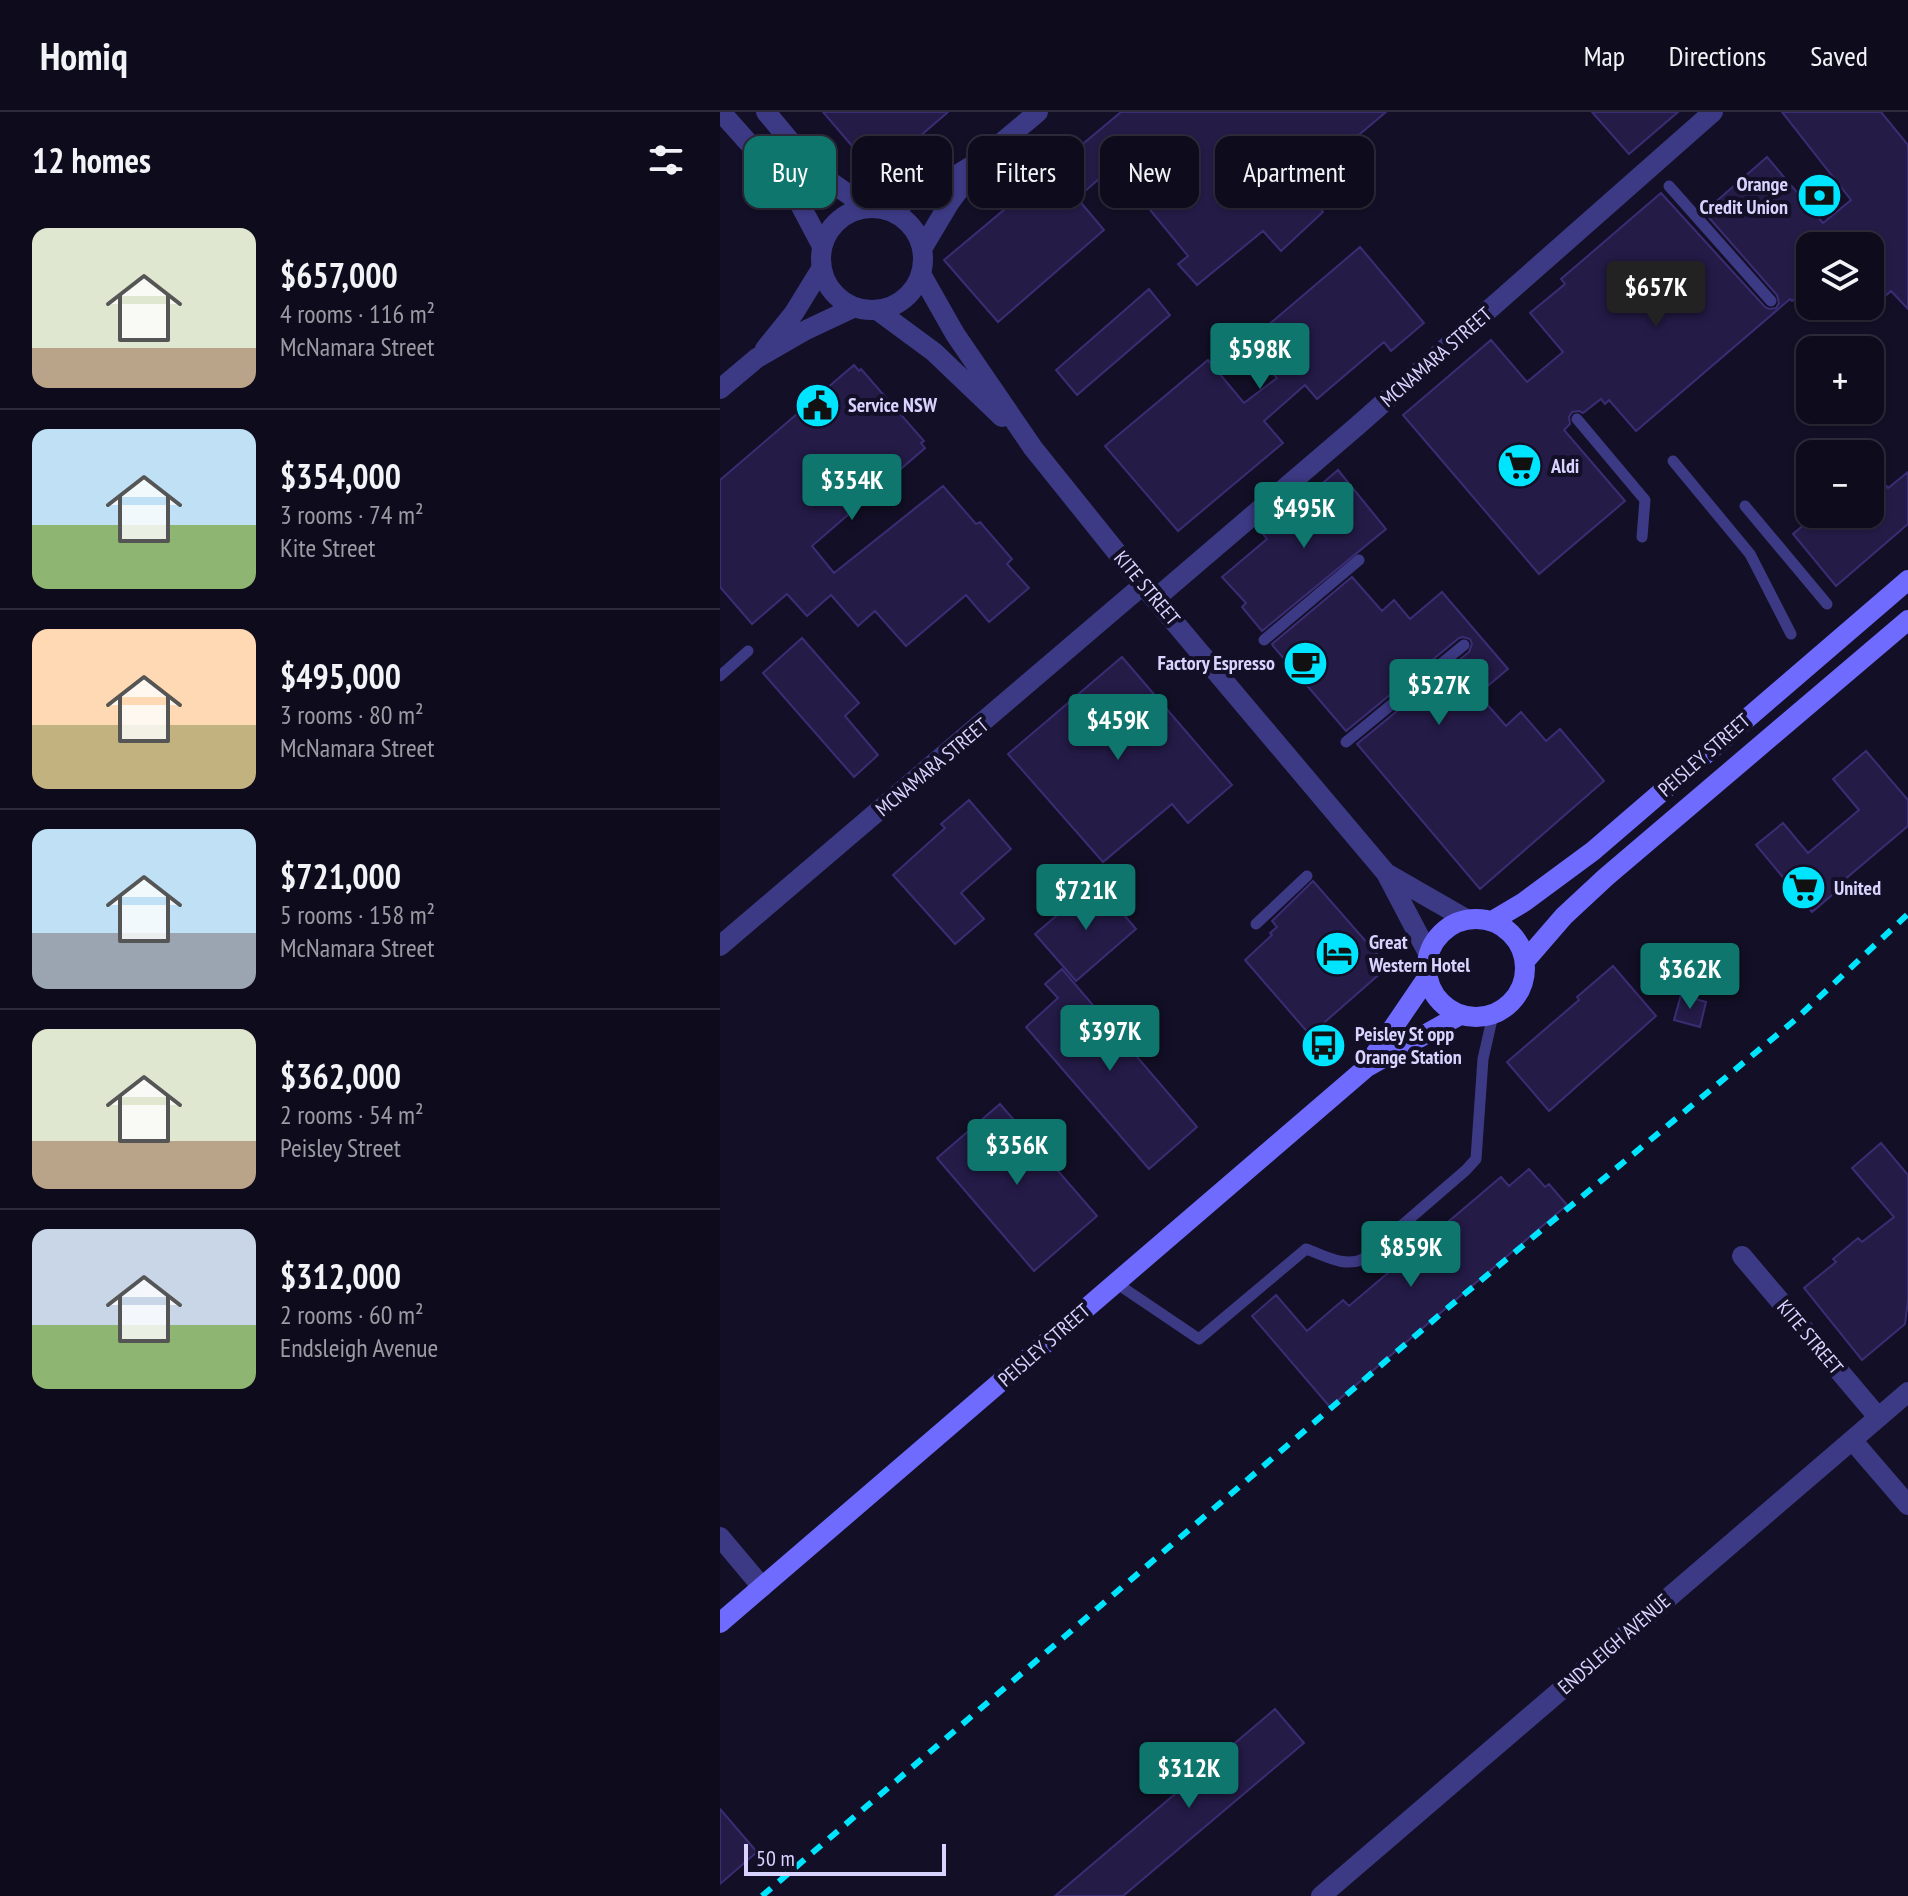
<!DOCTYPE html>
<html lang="en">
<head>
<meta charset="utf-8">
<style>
	body { margin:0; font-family:"PT Sans Narrow",sans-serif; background:#171425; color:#f1f3f6; height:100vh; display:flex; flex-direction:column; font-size:30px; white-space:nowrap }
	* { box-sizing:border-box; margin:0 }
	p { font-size:26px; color:#9b9ba3 }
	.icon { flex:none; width:44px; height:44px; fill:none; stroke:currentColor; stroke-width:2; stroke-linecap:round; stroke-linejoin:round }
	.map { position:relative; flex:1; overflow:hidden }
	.drawer { display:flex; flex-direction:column; background:#0e0b1c; width:720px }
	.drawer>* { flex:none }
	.banner { position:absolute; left:24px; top:24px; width:760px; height:72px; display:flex; gap:16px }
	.controls { position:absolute; left:1076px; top:120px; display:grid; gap:16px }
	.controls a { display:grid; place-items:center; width:88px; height:88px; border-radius:16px; background:#0e0b1c; box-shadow:0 2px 6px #0004,0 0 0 2px #2e2b3b; font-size:40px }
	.scale { position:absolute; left:24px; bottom:20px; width:202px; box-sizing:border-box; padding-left:8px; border:4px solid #d9d4ff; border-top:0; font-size:22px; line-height:28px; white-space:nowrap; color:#d9d4ff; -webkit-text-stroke:6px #130f26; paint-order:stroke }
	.price { position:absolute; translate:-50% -68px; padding:0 18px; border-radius:8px; background:#0f766e; color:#fff; font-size:26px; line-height:52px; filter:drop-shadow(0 2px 4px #0008) }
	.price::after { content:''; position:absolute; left:50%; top:48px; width:24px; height:18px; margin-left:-12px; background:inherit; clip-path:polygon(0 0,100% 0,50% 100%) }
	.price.on { background:#222; color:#fff }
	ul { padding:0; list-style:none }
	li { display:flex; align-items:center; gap:24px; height:200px; padding:0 32px }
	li+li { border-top:2px solid #2e2b3b }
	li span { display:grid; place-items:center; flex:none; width:224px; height:160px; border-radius:16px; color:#555 }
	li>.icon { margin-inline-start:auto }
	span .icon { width:96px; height:96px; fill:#fffc; stroke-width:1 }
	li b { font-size:34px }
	h2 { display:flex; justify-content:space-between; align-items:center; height:96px; padding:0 32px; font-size:34px }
	.pill { padding:0 28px; border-radius:16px; background:#0e0b1c; box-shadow:0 2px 6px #0004,0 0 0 2px #2e2b3b; font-size:28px; line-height:72px }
	.pill.on { background:#0f766e; color:#fff }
	header { display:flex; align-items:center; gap:48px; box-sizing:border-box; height:112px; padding:0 40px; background:#0e0b1c; border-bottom:2px solid #2e2b3b }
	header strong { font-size:38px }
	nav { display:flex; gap:44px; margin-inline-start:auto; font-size:28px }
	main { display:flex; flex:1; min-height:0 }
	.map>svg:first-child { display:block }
	.building { fill:#241b47; stroke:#3b2d73; stroke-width:2 }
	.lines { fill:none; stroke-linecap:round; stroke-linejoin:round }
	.lane { stroke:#3d3a85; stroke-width:11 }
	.street { stroke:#3d3a85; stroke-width:20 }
	.secondary { stroke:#6f6bff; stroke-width:20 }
	.rail { stroke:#00e5ff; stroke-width:6; stroke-dasharray:12 10; stroke-linecap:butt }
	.labels { text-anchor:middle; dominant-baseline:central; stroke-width:8; stroke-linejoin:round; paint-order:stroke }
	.poi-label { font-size:20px; font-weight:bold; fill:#d9d4ff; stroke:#130f26; text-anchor:start }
	.street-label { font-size:20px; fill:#d9d4ff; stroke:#130f26 }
</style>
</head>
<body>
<header>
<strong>Homiq</strong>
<nav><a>Map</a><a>Directions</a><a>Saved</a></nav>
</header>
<main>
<section class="drawer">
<h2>12 homes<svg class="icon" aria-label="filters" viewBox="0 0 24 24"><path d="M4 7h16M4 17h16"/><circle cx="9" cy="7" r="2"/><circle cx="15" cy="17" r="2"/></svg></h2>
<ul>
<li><span style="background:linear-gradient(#dfe7d0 75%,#b9a48a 0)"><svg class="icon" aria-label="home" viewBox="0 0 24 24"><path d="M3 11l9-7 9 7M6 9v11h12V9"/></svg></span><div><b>$657,000</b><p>4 rooms · 116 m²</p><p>McNamara Street</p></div></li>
<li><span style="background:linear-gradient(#bfe0f5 60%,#8fb573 0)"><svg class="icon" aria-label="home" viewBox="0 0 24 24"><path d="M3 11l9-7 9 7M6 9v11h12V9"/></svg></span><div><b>$354,000</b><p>3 rooms · 74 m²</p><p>Kite Street</p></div></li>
<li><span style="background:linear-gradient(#ffd9b3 60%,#c2b280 0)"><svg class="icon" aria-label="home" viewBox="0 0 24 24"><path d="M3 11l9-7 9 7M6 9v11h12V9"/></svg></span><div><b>$495,000</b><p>3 rooms · 80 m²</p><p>McNamara Street</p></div></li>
<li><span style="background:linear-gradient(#bfe0f5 65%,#9aa5b1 0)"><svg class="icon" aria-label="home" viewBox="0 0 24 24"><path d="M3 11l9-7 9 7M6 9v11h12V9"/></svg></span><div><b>$721,000</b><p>5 rooms · 158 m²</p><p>McNamara Street</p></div></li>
<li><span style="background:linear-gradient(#dfe7d0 70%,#b9a48a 0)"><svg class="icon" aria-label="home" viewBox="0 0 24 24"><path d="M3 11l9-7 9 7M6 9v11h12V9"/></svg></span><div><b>$362,000</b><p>2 rooms · 54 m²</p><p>Peisley Street</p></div></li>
<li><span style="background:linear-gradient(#c9d6e8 60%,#8fb573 0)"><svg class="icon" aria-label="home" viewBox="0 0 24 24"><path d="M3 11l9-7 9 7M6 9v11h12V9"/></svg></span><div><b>$312,000</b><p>2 rooms · 60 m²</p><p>Endsleigh Avenue</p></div></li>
</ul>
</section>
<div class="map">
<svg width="1188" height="1784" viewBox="0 0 1188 1784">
	<rect width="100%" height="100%" fill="#130f26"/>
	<path class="building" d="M103 0H228L156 62Z
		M401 0H666L621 38 612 29 574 61 603 100 561 139 543 119 477 173 458 152 468 144 394 54 357 86 384 118 278 210 224 148Z
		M872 0H958L909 42Z
		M1062 0H1161L1188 33V197L1171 179 1150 197V134H1090V175L1072 189 1070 187 916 319 889 288 885 292 881 287 863 301 859 299 852 300 849 305 850 312 844 318 905 389 819 462 683 303 771 228 807 270 843 240 810 201 845 172 841 167 941 81 1045 195 1049 197 1056 196 1059 191 1057 183 984 100 1047 45 1103 111 1131 88Z
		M640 135 704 211 671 239 664 230 597 287 585 273 544 309 563 331 458 419 385 334 488 248 524 291 557 266 527 231Z
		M429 177 450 203 357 283 336 258Z
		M134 253 139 259 141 257 204 329 201 331 205 336 92 434 114 461 223 374 256 412 260 410 292 447 287 452 309 476 269 510 246 483 186 534 155 499 138 514 111 483 87 504 67 482 32 512 0 475V368Z
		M1150 355 1168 376 1188 360V412L1116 474 1073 422 1097 402H1150Z
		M618 358 666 417 542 519 522 495 526 491 502 465 547 427 543 422Z
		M632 465 662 499 674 488 690 507 722 480 788 557 758 582 786 614 801 600 826 629 840 617 884 669 760 777 637 632 749 540 752 532 750 527 743 525 739 526 626 619 553 534 552 532Z
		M82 526 139 591 125 604 158 643 134 665 43 561Z
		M402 545 512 673 468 711 452 692 383 750 288 642Z
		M1146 639 1188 688V714L1117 774 1119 777 1092 800 1036 733 1063 711 1088 741 1139 698 1113 667Z
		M249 688 291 737 241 781 264 807 235 832 173 763 225 716 221 712Z
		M593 769 664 850 663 859 590 923 525 848 552 823 550 821 557 815 552 809Z
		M376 770 416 817 356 869 315 822Z
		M893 854 936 904 829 999 787 950 859 888 857 885Z
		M342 857 477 1015 429 1057 306 915 338 886 325 872Z
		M961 883 986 890 980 915 954 908Z
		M280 992 377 1104 314 1159 217 1046Z
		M1161 1031 1188 1063V1188L1185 1212 1142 1248 1084 1176 1116 1150 1113 1147 1138 1126 1142 1130 1174 1105 1132 1056Z
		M809 1057 825 1075 829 1072 847 1093 610 1295 532 1204 556 1183 587 1219 623 1188 629 1194 781 1065 789 1074Z
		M555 1597 584 1631 403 1784H335Z
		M0 1697 37 1740 0 1772Z"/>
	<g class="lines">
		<path class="lane" d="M949 74 1051 189
			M857 307 925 388 922 425
			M953 349 1030 442 1071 522
			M1025 394 1107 492
			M544 528 639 448
			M0 564 28 539
			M626 630 744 533
			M536 812 587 764
			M396 1171 479 1227 586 1137C604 1143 624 1156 643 1147L746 1058 756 1047 763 947 773 903"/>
		<path class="street" d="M1 0 75 83 102 134
			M46 0 95 59 148 96
			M101 147a51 51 0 1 1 102 0a51 51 0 1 1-102 0Z
			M168 98 219 74 261 48 318 0
			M202 137 230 90 254 58
			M201 162 235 222 313 336 423 473 666 761 708 841
			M157 198 214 240 282 305
			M45 237 74 201 101 157
			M0 277 37 246 84 219 135 195
			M435 487 636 315 993 0
			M666 761 746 807
			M0 834 423 473
			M1022 1144 1158 1305
			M1132 1328 1188 1393
			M0 1425 42 1475
			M601 1784 1188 1280"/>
		<path class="secondary" d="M707 856a49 49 0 1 1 98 0a49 49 0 1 1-98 0Z
			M772 809 804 790 873 739 1188 468
			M805 849 844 804 886 765 1188 508
			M649 951 707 866
			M0 1511 647 955 740 903"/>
		<path class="rail" d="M42 1784 730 1194 1075 908 1188 802"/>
	</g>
	<defs>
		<symbol id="bank-disc" viewBox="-11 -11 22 22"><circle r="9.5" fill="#00e5ff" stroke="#130f26"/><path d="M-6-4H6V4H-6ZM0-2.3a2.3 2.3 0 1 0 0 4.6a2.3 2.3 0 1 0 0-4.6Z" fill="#111"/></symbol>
		<symbol id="civic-disc" viewBox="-11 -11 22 22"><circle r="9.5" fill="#00e5ff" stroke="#130f26"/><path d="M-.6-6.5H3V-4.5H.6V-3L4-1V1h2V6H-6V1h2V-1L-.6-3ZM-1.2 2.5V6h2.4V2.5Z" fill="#111"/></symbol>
		<symbol id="supermarket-disc" viewBox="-11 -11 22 22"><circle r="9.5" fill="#00e5ff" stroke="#130f26"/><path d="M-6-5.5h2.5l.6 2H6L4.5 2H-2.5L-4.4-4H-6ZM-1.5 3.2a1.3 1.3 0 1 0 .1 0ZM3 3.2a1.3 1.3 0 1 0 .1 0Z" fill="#111"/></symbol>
		<symbol id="cafe-disc" viewBox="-11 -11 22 22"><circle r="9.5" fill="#00e5ff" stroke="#130f26"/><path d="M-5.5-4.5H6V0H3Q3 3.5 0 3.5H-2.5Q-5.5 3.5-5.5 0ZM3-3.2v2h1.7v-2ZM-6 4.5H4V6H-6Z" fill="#111"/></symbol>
		<symbol id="hotel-disc" viewBox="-11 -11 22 22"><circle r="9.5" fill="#00e5ff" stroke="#130f26"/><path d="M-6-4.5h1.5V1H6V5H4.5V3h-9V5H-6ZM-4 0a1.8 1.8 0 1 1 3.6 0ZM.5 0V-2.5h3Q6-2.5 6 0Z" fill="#111"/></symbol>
		<symbol id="bus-disc" viewBox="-11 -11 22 22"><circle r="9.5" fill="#00e5ff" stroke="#130f26"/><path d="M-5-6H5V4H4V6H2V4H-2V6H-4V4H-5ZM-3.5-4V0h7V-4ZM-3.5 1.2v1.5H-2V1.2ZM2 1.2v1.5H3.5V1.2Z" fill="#111"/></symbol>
	</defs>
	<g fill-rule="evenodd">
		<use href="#bank-disc" x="1074" y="58" width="51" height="51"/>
		<use href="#civic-disc" x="72" y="268" width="51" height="51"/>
		<use href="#supermarket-disc" x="774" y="328" width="51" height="51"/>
		<use href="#cafe-disc" x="560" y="526" width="51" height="51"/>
		<use href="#supermarket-disc" x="1058" y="750" width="51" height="51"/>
		<use href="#hotel-disc" x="592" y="816" width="51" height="51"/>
		<use href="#bus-disc" x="578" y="908" width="51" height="51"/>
	</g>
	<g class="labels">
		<g class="poi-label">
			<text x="1068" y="72" text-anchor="end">Orange<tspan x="1068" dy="23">Credit Union</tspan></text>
			<text x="128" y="293">Service NSW</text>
			<text x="831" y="354">Aldi</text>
			<text x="555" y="551" text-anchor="end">Factory Espresso</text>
			<text x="1114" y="776">United</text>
			<text x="649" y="830">Great<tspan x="649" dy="23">Western Hotel</tspan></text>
			<text x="635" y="922">Peisley St opp<tspan x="635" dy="23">Orange Station</tspan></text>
		</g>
		<g class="street-label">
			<text transform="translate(716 245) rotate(-41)">MCNAMARA STREET</text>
			<text transform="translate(427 476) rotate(50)">KITE STREET</text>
			<text transform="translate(984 643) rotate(-41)">PEISLEY STREET</text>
			<text transform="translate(212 655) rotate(-40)">MCNAMARA STREET</text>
			<text transform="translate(1090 1225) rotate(50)">KITE STREET</text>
			<text transform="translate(324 1233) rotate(-41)">PEISLEY STREET</text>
			<text transform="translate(894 1532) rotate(-41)">ENDSLEIGH AVENUE</text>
		</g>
	</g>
</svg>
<div class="controls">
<a><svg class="icon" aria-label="layers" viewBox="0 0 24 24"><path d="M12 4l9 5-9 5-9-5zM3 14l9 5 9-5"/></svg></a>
<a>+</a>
<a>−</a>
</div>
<div class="scale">50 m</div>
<b class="price on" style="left:936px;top:217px">$657K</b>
<b class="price" style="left:540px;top:279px">$598K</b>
<b class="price" style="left:132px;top:410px">$354K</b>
<b class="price" style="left:584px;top:438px">$495K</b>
<b class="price" style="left:719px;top:615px">$527K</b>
<b class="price" style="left:398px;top:650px">$459K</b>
<b class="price" style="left:366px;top:820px">$721K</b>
<b class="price" style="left:970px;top:899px">$362K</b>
<b class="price" style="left:390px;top:961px">$397K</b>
<b class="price" style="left:297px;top:1075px">$356K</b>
<b class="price" style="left:691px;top:1177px">$859K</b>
<b class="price" style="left:469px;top:1698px">$312K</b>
<div class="banner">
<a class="pill on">Buy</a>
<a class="pill">Rent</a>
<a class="pill">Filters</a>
<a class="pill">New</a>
<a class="pill">Apartment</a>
</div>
</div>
</main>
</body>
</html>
